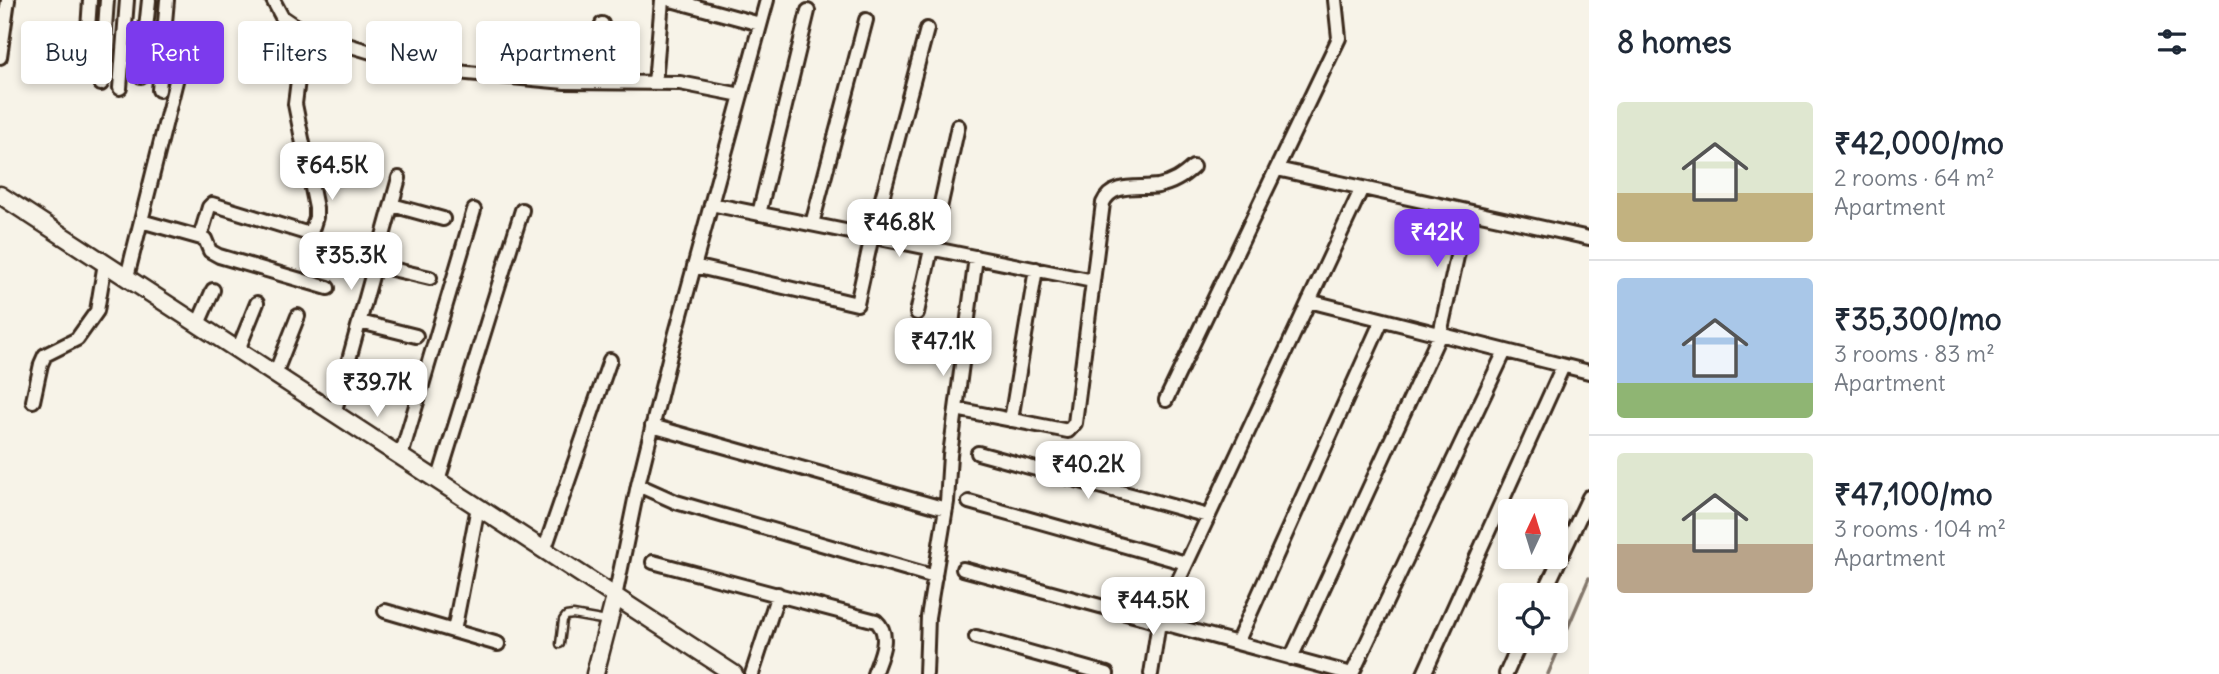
<!DOCTYPE html>
<html lang="en">
<head>
<meta charset="utf-8">
<style>
	body { margin:0; font-family:Delius,sans-serif; background:#f2f2f3; color:#1f2937; height:100vh; display:flex; flex-direction:column; font-size:26px; white-space:nowrap }
	* { box-sizing:border-box; margin:0 }
	p { font-size:23px; color:#747a83 }
	.icon { flex:none; width:38px; height:38px; fill:none; stroke:currentColor; stroke-width:2; stroke-linecap:round; stroke-linejoin:round }
	.map { position:relative; flex:1; overflow:hidden }
	.sheet { display:flex; flex-direction:column; background:#fff; width:630px }
	.sheet>* { flex:none }
	.hud { position:absolute; left:21px; top:21px; width:665px; height:63px; display:flex; gap:14px }
	.needle { width:46px; rotate:4deg }
	.tools { position:absolute; left:1498px; top:499px; display:grid; gap:14px }
	.tools a { display:grid; place-items:center; width:70px; height:70px; border-radius:7px; background:#fff; box-shadow:0 4px 10px #0003; font-size:35px }
	.price { position:absolute; translate:-50% -60px; padding:0 16px; border-radius:14px; background:#fff; color:#222; font-size:23px; line-height:46px; filter:drop-shadow(0 2px 4px #0008) }
	.price::after { content:''; position:absolute; left:50%; top:42px; width:21px; height:16px; margin-left:-10px; background:inherit; clip-path:polygon(0 0,100% 0,50% 100%) }
	.price.on { background:#7c3aed; color:#fff }
	ul { padding:0; list-style:none }
	li { display:flex; align-items:center; gap:21px; height:175px; padding:0 28px }
	li+li { border-top:2px solid #e0e1e3 }
	li span { display:grid; place-items:center; flex:none; width:196px; height:140px; border-radius:7px; color:#555 }
	li>.icon { margin-inline-start:auto }
	span .icon { width:84px; height:84px; fill:#fffc; stroke-width:1 }
	li b { font-size:30px }
	h2 { display:flex; justify-content:space-between; align-items:center; height:84px; padding:0 28px; font-size:30px }
	.pill { padding:0 24px; border-radius:7px; background:#fff; box-shadow:0 4px 10px #0003; font-size:24px; line-height:63px }
	.pill.on { background:#7c3aed; color:#fff }
	main { display:flex; flex:1; min-height:0 }
	.map>svg:first-child { display:block }
	.lines { fill:none; stroke-linecap:round; stroke-linejoin:round }
	.stream { stroke:#84786c; stroke-width:3.5 }
	.service-casing { stroke:#3b2a1e; stroke-width:11 }
	.minor-casing { stroke:#3b2a1e; stroke-width:18 }
	.tertiary-casing { stroke:#3b2a1e; stroke-width:21 }
	.service { stroke:#f7f3e8; stroke-width:6 }
	.minor { stroke:#f7f3e8; stroke-width:12 }
	.tertiary { stroke:#f7f3e8; stroke-width:16 }
</style>
</head>
<body>
<main>
<div class="map">
<svg width="1589" height="674" viewBox="0 0 1589 674">
	<rect width="100%" height="100%" fill="#f7f3e8"/>
	<filter id="ink" filterUnits="userSpaceOnUse"><feTurbulence type="fractalNoise" baseFrequency=".0143" numOctaves="2"/><feDisplacementMap in="SourceGraphic" scale="14" xChannelSelector="R" yChannelSelector="G"/><feConvolveMatrix kernelMatrix="1 2 1 2 8 2 1 2 1" color-interpolation-filters="sRGB"/></filter>
	<g filter="url(#ink)">
		<g class="lines">
			<path class="stream" d="M1548 674 1589 578"/>
			<defs>
				<path id="service" d="M560 644 563 620 566 616 573 615 607 621"/>
				<path id="minor" d="M273 0 282 17 304 32 371 52 446 71 565 82 680 83 741 95 671 351 638 485 615 597
					M671 0 760 24
					M0 57 8 0
					M85 72 90 0
					M141 76 149 0
					M590 82 602 24
					M655 83 662 0
					M101 84 107 0
					M120 88 127 0
					M159 90 167 0
					M741 95 767 0
					M1277 169 1589 238
					M711 204 1093 281
					M392 205 443 219
					M759 214 808 11
					M141 221 205 239 210 251 219 256 328 288
					M812 224 866 20
					M200 237 209 207 212 204 306 233 312 230 316 217V208L295 104 304 32
					M375 265 430 278
					M694 266 857 304 872 236 927 29
					M127 277 186 41
					M1309 301 1589 372
					M917 313 958 126
					M360 322 416 336
					M198 324 213 290
					M238 350 257 303
					M275 374 298 316
					M1166 400 1339 38 1335 0
					M33 401 41 364 45 355 77 339 97 311 105 263
					M956 409 1068 431 1075 423 1103 203C1112 182 1138 189 1158 186 1173 183 1182 177 1193 167
					M334 414 399 178
					M1011 420 1036 269
					M652 426 946 509
					M978 453 1208 516
					M401 456 474 210
					M438 481 522 210
					M638 485 676 502 935 577
					M969 502 1186 563
					M544 551 610 360
					M653 562 876 621C892 635 880 657 874 674
					M963 569 1352 674 1505 351
					M1543 595 1589 497
					M385 611 498 644
					M454 631 478 507
					M976 637 1107 674
					M1237 643 1382 320
					M1291 658 1440 334 1467 211
					M752 674 778 594
					M926 674 928 617 947 502 950 455 976 257
					M1151 674 1159 622 1362 188
					M1424 674 1563 366
					M1506 674 1521 640"/>
				<path id="tertiary" d="M0 195 734 674
					M595 674 615 597"/>
			</defs>
			<use href="#service" class="service-casing"/>
			<use href="#minor" class="minor-casing"/>
			<use href="#tertiary" class="tertiary-casing"/>
			<use href="#service" class="service"/>
			<use href="#minor" class="minor"/>
			<use href="#tertiary" class="tertiary"/>
		</g>
	</g>
</svg>
<div class="tools">
<a><svg class="needle" viewBox="-14 -14 28 28"><path d="M0-13l5 13h-10z" fill="#e53935"/><path d="M0 13l5-13h-10z" fill="#747a83"/></svg></a>
<a><svg class="icon" aria-label="locate" viewBox="0 0 24 24"><circle cx="12" cy="12" r="6"/><path d="M12 2v4M12 18v4M2 12h4M18 12h4"/></svg></a>
</div>
<b class="price" style="left:332px;top:202px">₹64.5K</b>
<b class="price" style="left:899px;top:259px">₹46.8K</b>
<b class="price on" style="left:1437px;top:269px">₹42K</b>
<b class="price" style="left:351px;top:292px">₹35.3K</b>
<b class="price" style="left:943px;top:378px">₹47.1K</b>
<b class="price" style="left:377px;top:419px">₹39.7K</b>
<b class="price" style="left:1088px;top:501px">₹40.2K</b>
<b class="price" style="left:1153px;top:637px">₹44.5K</b>
<div class="hud">
<a class="pill">Buy</a>
<a class="pill on">Rent</a>
<a class="pill">Filters</a>
<a class="pill">New</a>
<a class="pill">Apartment</a>
</div>
</div>
<section class="sheet">
<h2>8 homes<svg class="icon" aria-label="filters" viewBox="0 0 24 24"><path d="M4 7h16M4 17h16"/><circle cx="9" cy="7" r="2"/><circle cx="15" cy="17" r="2"/></svg></h2>
<ul>
<li><span style="background:linear-gradient(#dfe7d0 65%,#c2b280 0)"><svg class="icon" aria-label="home" viewBox="0 0 24 24"><path d="M3 11l9-7 9 7M6 9v11h12V9"/></svg></span><div><b>₹42,000/mo</b><p>2 rooms · 64 m²</p><p>Apartment</p></div></li>
<li><span style="background:linear-gradient(#a9c7e8 75%,#8fb573 0)"><svg class="icon" aria-label="home" viewBox="0 0 24 24"><path d="M3 11l9-7 9 7M6 9v11h12V9"/></svg></span><div><b>₹35,300/mo</b><p>3 rooms · 83 m²</p><p>Apartment</p></div></li>
<li><span style="background:linear-gradient(#dfe7d0 65%,#b9a48a 0)"><svg class="icon" aria-label="home" viewBox="0 0 24 24"><path d="M3 11l9-7 9 7M6 9v11h12V9"/></svg></span><div><b>₹47,100/mo</b><p>3 rooms · 104 m²</p><p>Apartment</p></div></li>
</ul>
</section>
</main>
</body>
</html>
